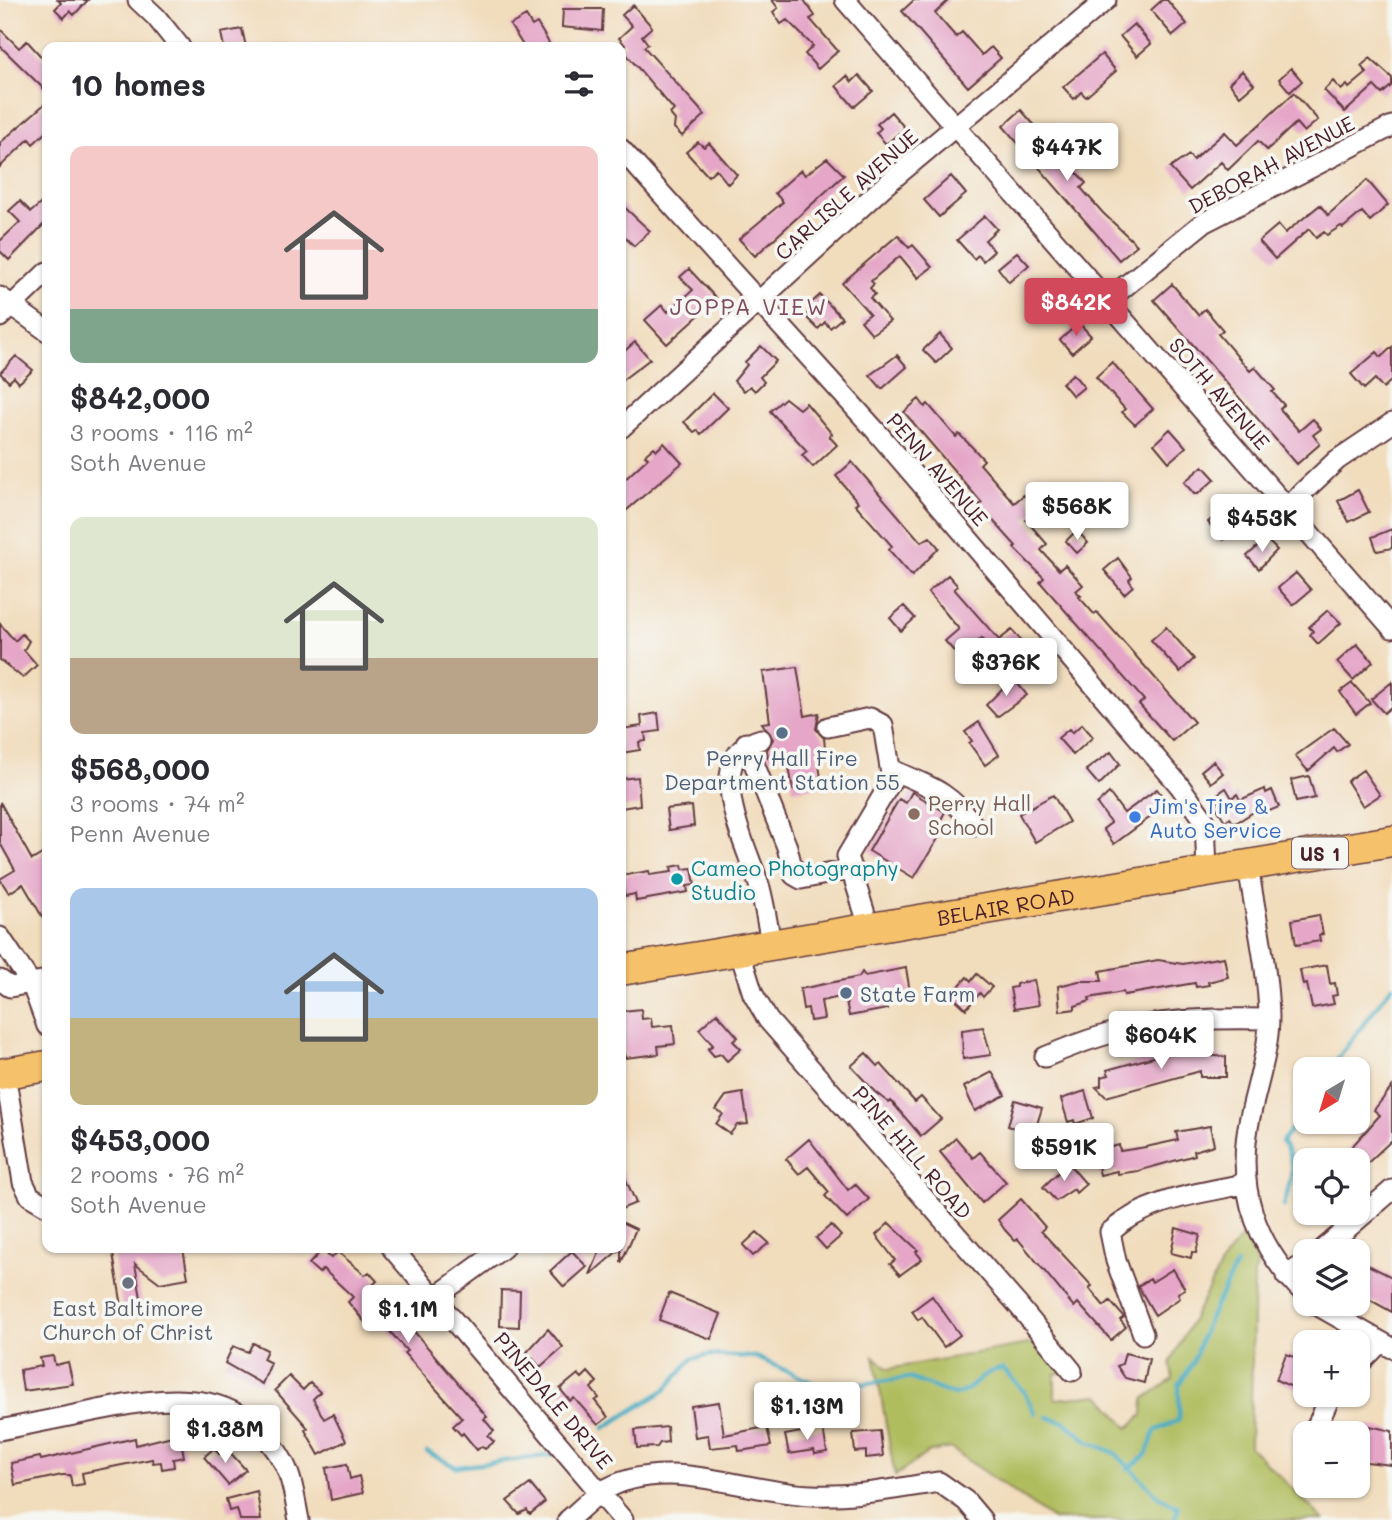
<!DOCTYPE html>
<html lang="en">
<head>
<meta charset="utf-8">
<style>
	body { margin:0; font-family:Mali,sans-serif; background:#f2f2f3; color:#2b2b33; height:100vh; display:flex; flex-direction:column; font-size:26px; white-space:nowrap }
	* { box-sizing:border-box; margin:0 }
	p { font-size:23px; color:#7c7c81 }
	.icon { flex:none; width:38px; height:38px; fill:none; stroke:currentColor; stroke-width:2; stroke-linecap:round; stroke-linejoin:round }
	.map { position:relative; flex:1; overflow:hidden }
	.drawer { position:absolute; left:42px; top:42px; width:584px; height:1211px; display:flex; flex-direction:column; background:#fff; border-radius:14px; box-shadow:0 2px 5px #0004 }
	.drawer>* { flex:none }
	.needle { width:46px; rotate:218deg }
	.buttons { position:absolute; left:1293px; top:1057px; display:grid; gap:14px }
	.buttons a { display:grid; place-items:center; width:77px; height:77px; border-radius:14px; background:#fff; box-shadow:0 2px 5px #0004; font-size:35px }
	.price { position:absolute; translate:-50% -60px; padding:0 16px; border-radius:7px; background:#fff; color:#222; font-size:23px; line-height:46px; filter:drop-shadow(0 2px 4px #0008) }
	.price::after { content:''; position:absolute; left:50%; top:42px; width:21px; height:16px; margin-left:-10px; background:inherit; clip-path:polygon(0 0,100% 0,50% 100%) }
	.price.selected { background:#d1495b; color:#fff }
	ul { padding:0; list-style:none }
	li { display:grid; align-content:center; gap:14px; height:371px; padding:0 28px }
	li span { display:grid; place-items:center; height:217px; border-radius:14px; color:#555 }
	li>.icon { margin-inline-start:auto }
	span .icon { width:126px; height:126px; fill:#fffc; stroke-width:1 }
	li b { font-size:30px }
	h2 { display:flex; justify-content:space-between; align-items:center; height:84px; padding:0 28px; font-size:30px }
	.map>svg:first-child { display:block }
	.green { fill:#b0bd5f; stroke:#7d6e45; stroke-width:2 }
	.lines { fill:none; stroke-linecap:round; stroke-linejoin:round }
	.stream { stroke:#3fa9bf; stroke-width:4.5 }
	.building { fill:#e5a6c8 }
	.minor-casing { stroke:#633b41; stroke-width:23 }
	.highway-casing { stroke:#633b41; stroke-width:33 }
	.minor { stroke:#fff; stroke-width:19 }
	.highway { stroke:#f5c16b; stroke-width:30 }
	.service-dot { fill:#5c6f8a; stroke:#f6f6f2; stroke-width:2.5 }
	.education-dot { fill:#8d6e63; stroke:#f6f6f2; stroke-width:2.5 }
	.shop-dot { fill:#3f7fe0; stroke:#f6f6f2; stroke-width:2.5 }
	.culture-dot { fill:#0f9aa8; stroke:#f6f6f2; stroke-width:2.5 }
	.worship-dot { fill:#6b7280; stroke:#f6f6f2; stroke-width:2.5 }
	.labels { text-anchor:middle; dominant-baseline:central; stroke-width:7; stroke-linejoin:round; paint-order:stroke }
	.shield { fill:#f6f6f2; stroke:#7e6067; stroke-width:2 }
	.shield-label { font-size:19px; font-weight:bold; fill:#4a1f2b }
	.street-label { font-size:21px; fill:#4a1f2b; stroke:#f6f6f2 }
	.service-label { font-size:21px; fill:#4e5e75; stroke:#f6f6f2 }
	.education-label { font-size:21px; fill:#785e54; stroke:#f6f6f2; text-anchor:start }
	.shop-label { font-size:21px; fill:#366cbe; stroke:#f6f6f2; text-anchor:start }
	.culture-label { font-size:21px; fill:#0d838f; stroke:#f6f6f2; text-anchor:start }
	.worship-label { font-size:21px; fill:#5b616d; stroke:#f6f6f2 }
	.neighbourhood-label { font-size:23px; letter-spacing:2px; fill:#804e62; stroke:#f6f6f2 }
</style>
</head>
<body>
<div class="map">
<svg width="1392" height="1520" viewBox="0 0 1392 1520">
	<rect width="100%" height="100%" fill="#f6f6f2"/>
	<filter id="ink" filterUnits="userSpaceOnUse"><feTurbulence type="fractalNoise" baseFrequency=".0143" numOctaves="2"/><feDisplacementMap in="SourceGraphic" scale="14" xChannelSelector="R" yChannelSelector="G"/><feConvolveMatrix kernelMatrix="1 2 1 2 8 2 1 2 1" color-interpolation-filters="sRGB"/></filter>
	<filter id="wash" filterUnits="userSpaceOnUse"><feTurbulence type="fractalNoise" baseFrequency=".00686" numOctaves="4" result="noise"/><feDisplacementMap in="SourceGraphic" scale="28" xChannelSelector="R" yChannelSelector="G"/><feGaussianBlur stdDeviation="1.57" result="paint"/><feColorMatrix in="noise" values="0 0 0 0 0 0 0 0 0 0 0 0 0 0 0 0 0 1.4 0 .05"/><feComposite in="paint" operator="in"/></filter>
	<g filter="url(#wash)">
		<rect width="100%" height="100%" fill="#f1dcbc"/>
		<path class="green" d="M1243 1235 1258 1265 1254 1274 1250 1447 1324 1520H1054L950 1448 927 1453 895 1476 874 1356 888 1369 1039 1342 1065 1372 1055 1374V1399L1100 1395 1128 1428 1143 1415 1144 1399 1173 1379 1170 1363 1225 1257Z"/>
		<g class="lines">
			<path class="stream" d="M1330 1069 1392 986
				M1284 1206C1290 1179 1299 1165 1282 1142L1306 1108
				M1047 1417 1065 1422 1089 1442 1115 1453 1158 1496 1178 1507 1175 1520
				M604 1428 665 1390 692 1359 709 1355 756 1357 826 1389 909 1378 954 1395C974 1392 982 1369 1003 1369L1023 1390 1035 1413
				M427 1452 456 1467 553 1455
				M1128 1469 1146 1455 1155 1431 1179 1420V1385L1193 1362 1206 1325 1236 1265"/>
		</g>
		<g id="blocks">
			<path class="building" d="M58 0H88L74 15 70 11 64 18 55 9 61 3Z
				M772 0H804L815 16 810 19 838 51 818 69 805 54 813 46 787 20 781 24 773 12 778 8Z
				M914 0H949L935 13 956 37 962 32 982 55 991 47 1001 58 968 87 902 11Z
				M1162 0H1167L1187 24 1173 36 1151 10Z
				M633 5 652 27 642 36 648 44 644 47 705 115 682 136 674 128 675 120 670 114 674 110 621 48 625 45 619 38 632 26 622 15Z
				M563 9H603L602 31 562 27Z
				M526 16 532 26 537 23 549 43 543 47H524L510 25Z
				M1134 24 1151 44 1137 56 1120 36Z
				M0 29 19 48 27 41 47 63V92L0 46Z
				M242 29 246 47H224L221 33Z
				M1102 54 1116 71 1086 97 1081 92 1074 99 1063 87Z
				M1370 58 1392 78V85L1382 94 1374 86 1345 112 1324 90 1333 81 1341 90 1347 85 1349 88 1367 73 1361 66Z
				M1291 68 1302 81 1290 92 1279 79Z
				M1242 71 1254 84 1240 96 1229 83Z
				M859 75 873 91 854 107 836 86 847 76 852 82Z
				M1294 93 1318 120 1304 132 1296 123 1267 150 1258 141 1228 170 1221 162 1190 190 1170 168 1189 155 1193 160 1225 132 1237 145Z
				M47 102V131L33 144 29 139 0 167V143Z
				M1021 110 1086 183 1081 188 1103 213 1137 245 1119 260 1003 126Z
				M891 112 905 128 886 144 876 133 881 128 877 124Z
				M698 142 704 147 709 143 737 175 728 184 716 169 708 176 686 152Z
				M827 158 844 175 755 256 739 239 783 202 775 193 801 170 805 175Z
				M951 176 966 194 939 217 924 200Z
				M1367 180 1388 205 1370 221 1362 212 1343 228 1341 226 1327 235 1324 232 1316 238 1309 229 1275 259 1259 241 1278 225 1285 233 1320 205 1328 215Z
				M47 198V221L9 260 0 251V241L20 222 9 211 20 201 31 212Z
				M621 204 650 231 634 246 621 233Z
				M985 216 997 229 985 240 994 251 983 261 978 255 974 259 957 240Z
				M898 235 909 248 913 245 932 267 918 278 900 256 871 281 874 284 870 288 875 294 870 298 890 321 872 334 861 321 870 314 842 283Z
				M1017 252 1029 265 1009 282 998 268Z
				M689 269 717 299 667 344 645 320 662 305 668 312 693 290 680 277Z
				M1044 283 1059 302 1038 320 1030 310 1034 307 1027 299Z
				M1172 284 1198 315 1205 309 1223 330 1218 334 1250 371 1255 367 1275 390 1272 392 1284 405 1280 409 1299 431 1313 419 1321 429 1313 435 1320 444 1297 464 1154 300Z
				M820 295 842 318 830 328 825 322 818 329 805 316 812 309 808 306Z
				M1079 323 1091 336 1072 353 1060 340Z
				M940 334 952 348 936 363 923 350Z
				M635 342 650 359 621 381V354Z
				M761 346 776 361 760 377 764 382 755 391 750 386 744 391 734 381 747 365 745 362Z
				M1392 347V380L1383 388 1375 379 1364 389 1351 374 1377 352 1381 357Z
				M897 355 907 367 882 389 870 375Z
				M16 356 33 370 19 383 14 377 9 382 0 373Z
				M1112 362 1153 409 1135 425 1122 412 1125 409 1096 377Z
				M1073 374 1084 387 1073 396 1062 383Z
				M713 393 728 408 701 434 697 430 694 432 684 422Z
				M785 398 799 409 806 403 832 434 829 436 837 445 813 467 802 455 807 451 770 411Z
				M919 399 925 407 928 404 956 437 959 434 973 448 984 460 980 464 1014 503 1024 495 1037 510 1026 520 1047 544 1041 550 1059 570 1065 565 1083 585 1076 591 1081 596 1079 597 1094 614 1097 612 1194 722 1172 741 1139 704 1144 700 1040 582 1044 578 1014 548 1016 546 979 505 982 503 904 412Z
				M1170 429 1186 447 1169 462 1154 444Z
				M664 443 682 463 621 515V483L648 458 645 455 654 447 657 450Z
				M852 462 921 542 930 537 939 548 912 576 889 550 892 546 855 504 858 502 836 476Z
				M1203 466 1215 479 1198 494H1194L1184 482Z
				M1358 490 1369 512 1349 522 1338 501Z
				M1233 501 1249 518 1223 540 1208 522Z
				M1392 529V548L1377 551 1372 537Z
				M1077 530 1088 543 1077 553 1066 541Z
				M1266 539 1277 550 1259 569 1247 556Z
				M1118 558 1132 577 1129 580 1133 586 1124 594 1104 570Z
				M1296 573 1311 590 1293 605 1278 588Z
				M948 575 958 586 954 589 999 640 1012 630 1028 649 1009 665 1002 657 999 659 982 638 960 658 945 641 959 629 928 592Z
				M904 606 915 618 901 631 890 618Z
				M1328 610 1341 623 1318 644 1310 635 1313 631 1309 627Z
				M0 624 15 641 22 634 29 641 24 650 37 665 23 678 0 660Z
				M1166 627 1194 659 1180 672 1151 640Z
				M1357 644 1373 662 1353 680 1337 662Z
				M797 667 805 716 819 713 816 729 824 738 825 749 817 750 822 786 793 790 787 755 768 758 767 750 773 739 762 723 770 722 763 672Z
				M1013 678 1027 695 997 717 986 705Z
				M1392 682V706L1384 713 1371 699Z
				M1352 683 1370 703 1356 714 1340 692Z
				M658 713 660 731 645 733 646 741 639 742 640 750 621 753V729L642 726 641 716Z
				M979 722 999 755 985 765 969 743 972 741 965 732Z
				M1082 724 1093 737 1073 755 1058 738 1069 729 1072 733Z
				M1334 728 1348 744 1337 752 1334 748 1308 771 1295 756Z
				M1111 752 1120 764 1099 785 1086 770Z
				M1213 761 1223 773 1211 783 1201 771Z
				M1363 770 1380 795 1363 806 1347 781Z
				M1309 776 1315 798 1296 802 1291 780Z
				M638 777 640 805 621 808V779Z
				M1226 788 1232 798 1237 794 1240 800 1265 789 1266 793 1272 790 1279 807 1262 814 1260 808 1239 821 1233 822 1230 818 1225 821 1214 804 1220 801 1216 795Z
				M1157 789 1168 804 1114 844 1103 829 1111 823 1097 804 1109 793 1124 813Z
				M912 792 945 812 939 823 945 827 914 878 869 851 899 799 906 803Z
				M1053 795 1069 822 1035 842 1019 814Z
				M0 802 32 860 47 851V925L23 884 9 893 0 879 15 870 0 843Z
				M692 806 694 826 669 830 666 809Z
				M682 865 683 869 692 868 695 885 687 886 688 892 636 901 635 894 625 896 621 876 649 871 650 875 672 872 671 867Z
				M1319 915 1323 934 1319 935 1320 941 1296 945 1292 920Z
				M1224 957 1228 977 1208 982 1209 985 1196 987 1195 983 1124 995 1123 992 1089 998 1090 1001 1075 1006V1009L1060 1011 1058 986 1079 981H1102L1100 971 1158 960 1183 964Z
				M1327 965 1330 984 1335 983 1337 995 1332 996 1334 1004 1312 1008 1307 984 1303 985 1300 970Z
				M906 968 910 992 885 996 887 1009 849 1016 845 996 821 1001 824 1019 810 1021 808 1008 803 1009 800 989 859 977 862 972 865 976Z
				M977 974 992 987 983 997 980 993 966 1009 951 995 967 977 971 981Z
				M1034 980 1039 1005 1014 1009 1010 988 1016 987V984Z
				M641 1009 642 1019 651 1018 652 1027 673 1025 675 1044 658 1046 659 1054 625 1058 621 1038 623 1011Z
				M717 1013 738 1037 733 1041 741 1049 727 1061 721 1054 714 1056 708 1049 713 1045 699 1029Z
				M983 1027 991 1055 963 1059 962 1030Z
				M1175 1051H1205V1055L1226 1057V1077H1200V1071L1106 1097 1096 1087 1101 1086V1077L1109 1075 1107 1070Z
				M866 1053 878 1066 881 1064 915 1102 921 1097 941 1119 921 1136 891 1101 889 1103 875 1092 851 1066Z
				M992 1072 1005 1095 975 1111 964 1087Z
				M1392 1087V1140L1358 1172V1160H1340L1380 1115 1374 1110Z
				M1085 1091 1093 1118 1075 1124 1074 1120 1068 1122 1061 1099Z
				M743 1093 748 1124 737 1125 730 1134 716 1124 723 1114 716 1110 726 1096Z
				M1015 1100 1042 1108 1034 1134 1008 1126Z
				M1210 1126 1214 1145 1194 1151 1195 1155 1138 1171 1118 1174 1117 1171 1100 1175 1095 1154 1101 1153V1150L1119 1145 1120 1151 1146 1147 1178 1140 1176 1132Z
				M956 1138 973 1158 980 1152 1006 1182 982 1203 940 1152Z
				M809 1139 848 1190 855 1184 869 1199 847 1219 825 1196 829 1192 808 1167 799 1174 786 1159Z
				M1068 1163 1086 1184 1076 1193 1074 1189 1056 1201 1043 1187Z
				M621 1168 636 1203 621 1209Z
				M1021 1199 1045 1227 1041 1231 1092 1286 1089 1288 1104 1306 1110 1301 1124 1317 1120 1320 1126 1327 1111 1340 1078 1303 1074 1307 1018 1239 1015 1241 1005 1230 998 1220Z
				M621 1222 636 1229 621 1263Z
				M889 1223 918 1250 916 1252 922 1259 900 1275 890 1264 895 1260 876 1235Z
				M831 1225 841 1236 826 1249 816 1238Z
				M1176 1228 1200 1235 1196 1253 1192 1252 1191 1258 1171 1253Z
				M757 1232 769 1243 753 1256 743 1245Z
				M112 1248H183L188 1278 160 1283 135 1264 144 1315 124 1318Z
				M601 1248H621L590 1275Z
				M322 1250 331 1258 338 1252 365 1275 369 1272 377 1281 370 1288 375 1295 399 1323 409 1332 412 1329 487 1417 484 1419 494 1431 488 1436 494 1442 485 1449 482 1446 477 1450 463 1433 461 1435 453 1426 462 1418 404 1353 407 1351 378 1318 368 1326 348 1302 353 1297 323 1269 319 1273 309 1264Z
				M572 1251 587 1267 564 1287 550 1271Z
				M1358 1264 1365 1267 1366 1264 1392 1277V1312L1361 1295 1363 1292 1358 1290Z
				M1173 1269 1185 1289 1178 1293 1180 1298 1155 1315 1138 1286 1150 1279 1152 1282Z
				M501 1290 520 1291 519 1327 500 1326Z
				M669 1293 721 1314 711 1339 659 1320Z
				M932 1296 960 1335 944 1347 922 1317 918 1320 912 1311Z
				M548 1329 563 1347 540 1367 527 1352Z
				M253 1343 267 1350 263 1359 271 1363 262 1384 225 1363 233 1346 248 1352Z
				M1125 1353 1149 1359 1144 1383 1125 1378 1117 1366 1122 1364Z
				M1286 1354 1306 1361V1393L1276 1380Z
				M53 1356 55 1365 68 1362 73 1384 23 1391 20 1370 42 1366 40 1358Z
				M588 1372 597 1382 591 1388 599 1398 595 1401 608 1417 598 1425 574 1398 570 1401 560 1389 578 1374 582 1378Z
				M289 1376 303 1390 310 1383 320 1392 313 1399 324 1419 333 1414 346 1441 319 1455 305 1430 308 1428 275 1390Z
				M719 1402 724 1435 767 1427 771 1446 739 1451 738 1445 710 1448 708 1435 695 1437 691 1406Z
				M1370 1426 1392 1431V1465L1367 1462 1358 1455V1429L1369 1432Z
				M667 1427 668 1442 660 1443 657 1447 637 1448 635 1430Z
				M823 1428 827 1452 815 1454 814 1450 789 1454 785 1435Z
				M880 1431 883 1456 866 1458V1451L855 1452 853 1433Z
				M180 1434 184 1457 173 1459 174 1467 162 1469 161 1462 153 1463 152 1459 82 1473 84 1484 72 1486 70 1475H62L15 1485 11 1463 40 1457 41 1460 135 1438 136 1445Z
				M214 1448 219 1454 226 1448 246 1470 228 1485 204 1457Z
				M347 1464 350 1479 359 1476 363 1493 331 1500 326 1468Z
				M530 1484 545 1502 530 1514 527 1510 519 1514 507 1501Z
				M257 1491 261 1520H240L237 1509 229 1511 226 1499Z"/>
		</g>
	</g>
	<g filter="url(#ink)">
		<use href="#blocks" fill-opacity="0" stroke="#633b41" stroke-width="2"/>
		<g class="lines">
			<defs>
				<path id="minor" d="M138 0 156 17 180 47
					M845 0 1392 628
					M621 149 876 431 1179 785 1205 821 1207 871
					M0 297 47 331
					M1108 300 1203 223 1392 126
					M0 317 47 272
					M621 428 882 188 1106 0
					M1288 506 1337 460 1392 423
					M828 727 870 718 883 725 892 780 847 856 870 930
					M761 739C698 756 748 848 760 888 765 907 768 928 772 947
					M746 743 787 847 794 875 801 879 852 869
					M892 770C929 786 949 791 974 826
					M1248 865C1255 915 1268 967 1269 1017 1269 1051 1257 1084 1250 1117 1235 1187 1254 1245 1306 1295
					M0 937 32 985 47 1026
					M740 953 753 994 768 1020 1018 1305 1072 1371
					M0 980 10 987 47 980
					M1045 1057C1128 1021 1179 1017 1269 1019
					M5 1074 23 1182 30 1196 47 1206
					M392 1248 623 1520
					M1321 1251 1392 1190
					M1286 1276 1306 1262
					M437 1296 503 1248
					M1315 1304 1392 1348
					M1143 1334 1116 1261 1110 1232C1148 1199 1196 1194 1244 1184
					M1358 1365 1381 1342
					M0 1430C30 1424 60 1418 89 1412 165 1396 240 1383 284 1463 293 1480 295 1501 299 1520
					M1315 1430 1331 1395
					M568 1520C579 1511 589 1500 601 1492 663 1453 746 1493 811 1495 855 1497 897 1488 939 1482L966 1501 982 1520"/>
				<g id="highway">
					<path id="s1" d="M621 970 1392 841"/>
					<path d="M0 1074 47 1066"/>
				</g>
			</defs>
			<use href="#minor" class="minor-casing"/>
			<use href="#highway" class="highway-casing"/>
			<use href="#minor" class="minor"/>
			<use href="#highway" class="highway"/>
		</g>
	</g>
	<g class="service-dot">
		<circle cx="782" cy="733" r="7"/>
		<circle cx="846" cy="993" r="7"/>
	</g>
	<circle class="education-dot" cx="914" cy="814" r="7"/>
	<circle class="shop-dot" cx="1135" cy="817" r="7"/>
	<circle class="culture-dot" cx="677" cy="879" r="7"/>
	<circle class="worship-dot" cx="128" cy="1283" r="7"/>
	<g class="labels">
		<rect class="shield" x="1292" y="837.5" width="56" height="31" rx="5"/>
		<g class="shield-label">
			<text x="1320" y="853">US 1</text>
		</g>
		<g class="street-label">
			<text transform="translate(1271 164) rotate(-28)">DEBORAH AVENUE</text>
			<text transform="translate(846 194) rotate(-42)">CARLISLE AVENUE</text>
			<text transform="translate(1220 393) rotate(49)">SOTH AVENUE</text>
			<text transform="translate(938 469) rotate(49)">PENN AVENUE</text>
			<text stroke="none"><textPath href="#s1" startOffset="390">BELAIR ROAD</textPath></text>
			<text transform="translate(913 1152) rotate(49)">PINE HILL ROAD</text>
			<text transform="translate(554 1400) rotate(50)">PINEDALE DRIVE</text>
		</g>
		<g class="service-label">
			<text x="782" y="757">Perry Hall Fire<tspan x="782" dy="24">Department Station 55</tspan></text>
			<text x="860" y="993" text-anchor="start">State Farm</text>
		</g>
		<g class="education-label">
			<text x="928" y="802">Perry Hall<tspan x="928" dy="24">School</tspan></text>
		</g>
		<g class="shop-label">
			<text x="1149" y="805">Jim's Tire &amp;<tspan x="1149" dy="24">Auto Service</tspan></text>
		</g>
		<g class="culture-label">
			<text x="691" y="867">Cameo Photography<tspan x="691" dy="24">Studio</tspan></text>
		</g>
		<g class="worship-label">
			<text x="128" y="1307">East Baltimore<tspan x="128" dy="24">Church of Christ</tspan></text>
		</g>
		<g class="neighbourhood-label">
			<text x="749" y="306">JOPPA VIEW</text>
		</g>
	</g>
</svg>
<div class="buttons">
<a><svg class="needle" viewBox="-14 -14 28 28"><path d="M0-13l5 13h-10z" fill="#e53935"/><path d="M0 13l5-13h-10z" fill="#7c7c81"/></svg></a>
<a><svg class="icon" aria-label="locate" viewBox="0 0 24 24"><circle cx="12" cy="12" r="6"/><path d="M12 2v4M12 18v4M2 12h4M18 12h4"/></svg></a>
<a><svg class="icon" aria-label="layers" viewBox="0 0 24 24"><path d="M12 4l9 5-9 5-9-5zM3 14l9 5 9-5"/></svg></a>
<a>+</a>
<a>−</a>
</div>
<b class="price" style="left:1067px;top:183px">$447K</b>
<b class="price selected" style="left:1076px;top:338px">$842K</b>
<b class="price" style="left:1077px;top:542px">$568K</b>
<b class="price" style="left:1262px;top:554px">$453K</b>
<b class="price" style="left:1006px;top:698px">$376K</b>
<b class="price" style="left:1161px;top:1071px">$604K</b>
<b class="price" style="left:1064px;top:1183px">$591K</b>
<b class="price" style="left:408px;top:1345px">$1.1M</b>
<b class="price" style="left:807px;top:1442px">$1.13M</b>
<b class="price" style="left:225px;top:1465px">$1.38M</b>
<section class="drawer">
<h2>10 homes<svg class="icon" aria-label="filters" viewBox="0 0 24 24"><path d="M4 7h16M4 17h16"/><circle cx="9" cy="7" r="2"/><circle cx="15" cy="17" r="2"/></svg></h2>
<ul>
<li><span style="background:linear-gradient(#f6c9c9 75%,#7fa58c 0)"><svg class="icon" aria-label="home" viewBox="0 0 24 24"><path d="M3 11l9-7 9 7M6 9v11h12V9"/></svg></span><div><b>$842,000</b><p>3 rooms · 116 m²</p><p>Soth Avenue</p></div></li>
<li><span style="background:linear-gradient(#dfe7d0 65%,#b9a48a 0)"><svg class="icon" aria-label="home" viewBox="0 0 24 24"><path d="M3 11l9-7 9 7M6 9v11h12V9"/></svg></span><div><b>$568,000</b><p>3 rooms · 74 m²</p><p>Penn Avenue</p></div></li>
<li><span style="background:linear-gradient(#a9c7e8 60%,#c2b280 0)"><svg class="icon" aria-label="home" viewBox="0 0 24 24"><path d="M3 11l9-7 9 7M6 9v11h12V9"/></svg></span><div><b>$453,000</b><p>2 rooms · 76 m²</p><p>Soth Avenue</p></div></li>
</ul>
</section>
</div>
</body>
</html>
